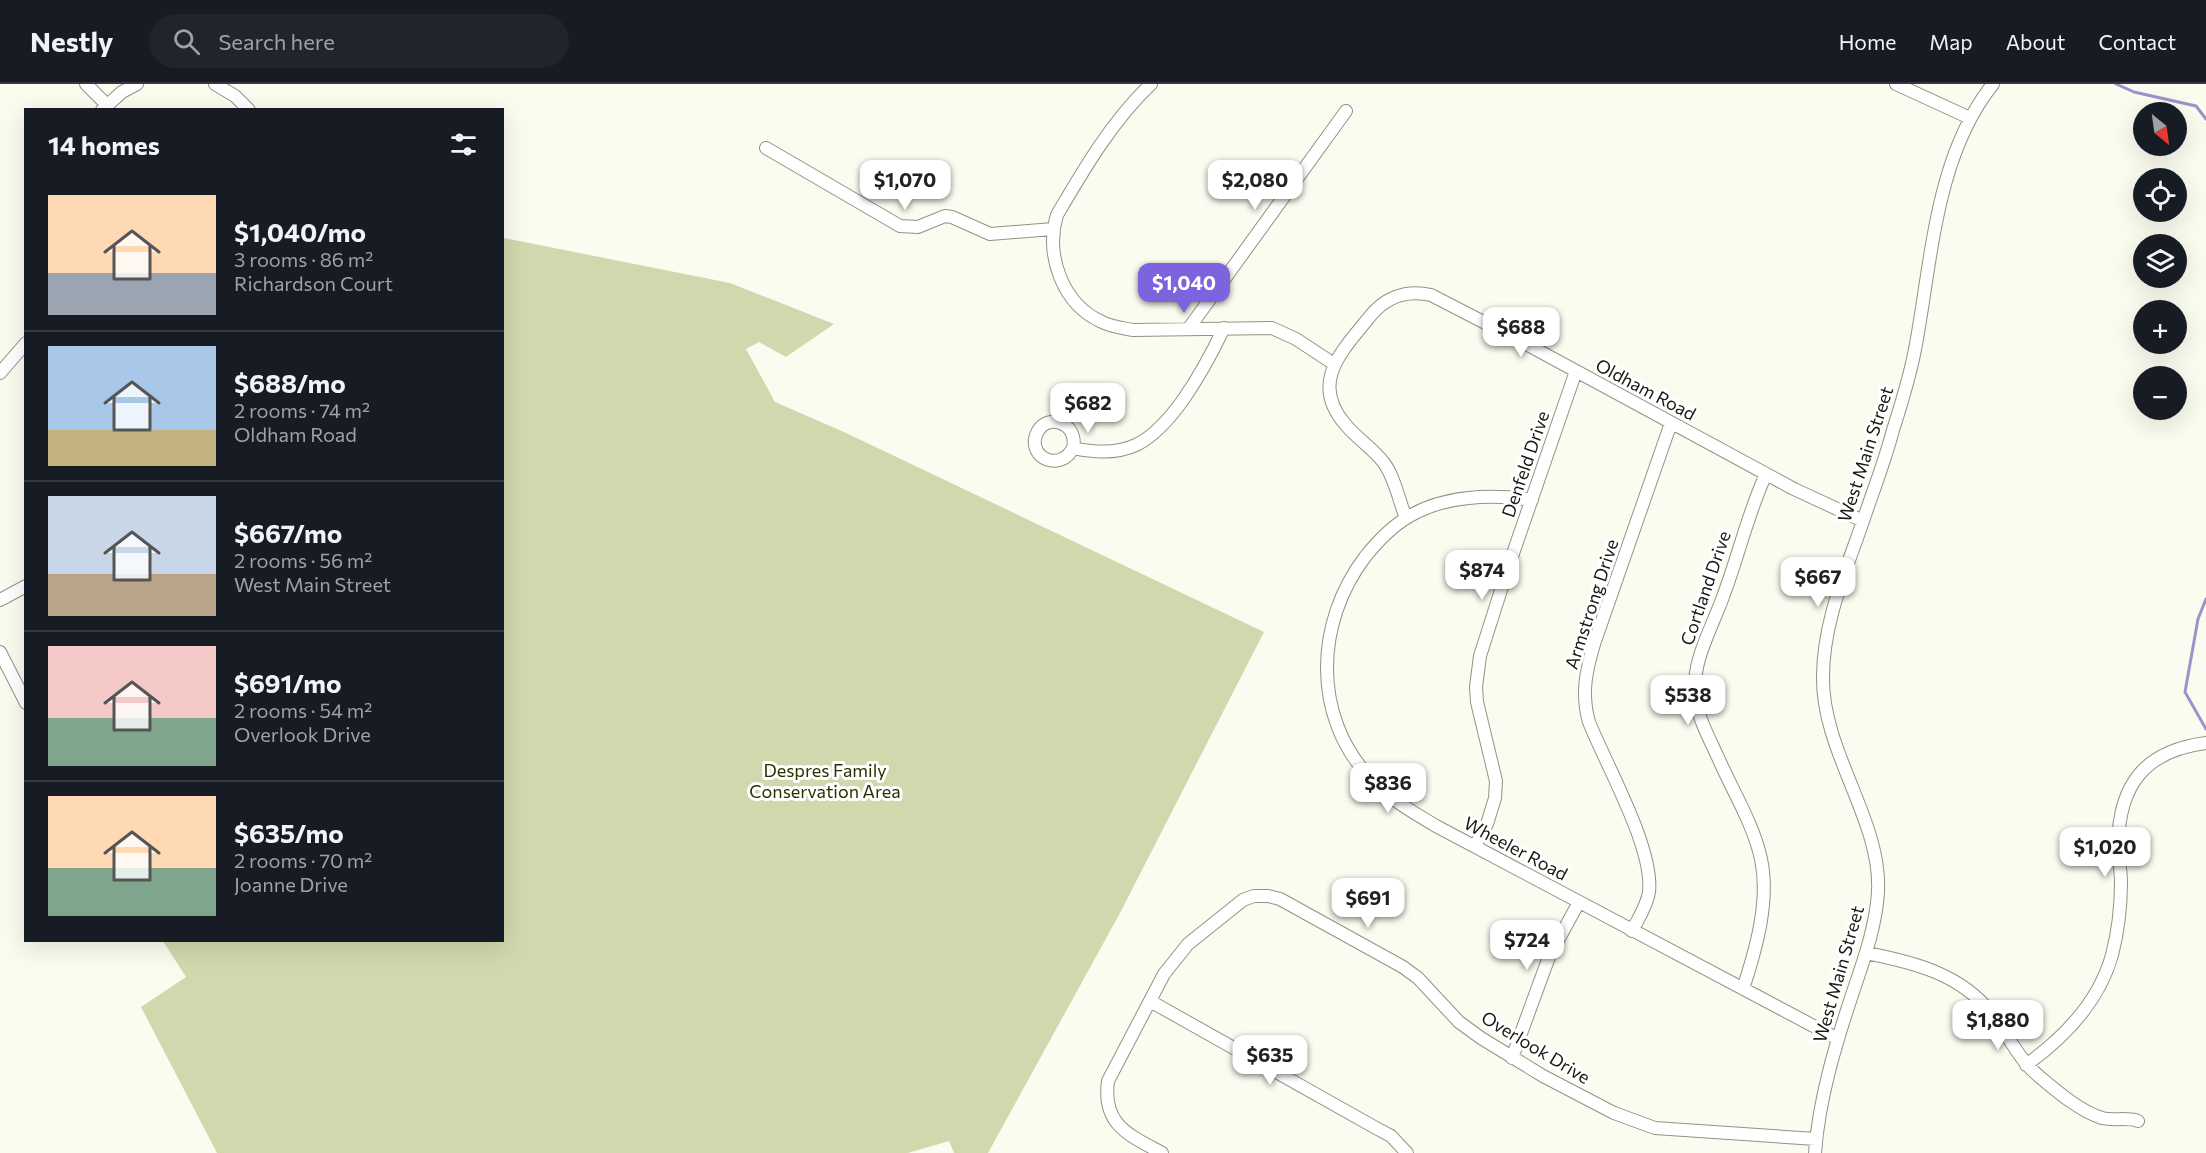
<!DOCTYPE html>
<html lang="en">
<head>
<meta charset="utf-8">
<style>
	body { margin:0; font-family:Commissioner,sans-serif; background:#20242c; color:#f1f3f6; height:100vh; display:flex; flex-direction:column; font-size:22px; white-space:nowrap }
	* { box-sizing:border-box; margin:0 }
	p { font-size:20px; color:#9ea1a6 }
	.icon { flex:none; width:33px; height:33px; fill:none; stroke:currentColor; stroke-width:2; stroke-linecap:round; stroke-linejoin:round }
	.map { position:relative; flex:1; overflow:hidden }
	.side { position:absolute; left:24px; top:24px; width:480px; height:834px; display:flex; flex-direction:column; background:#171b24; border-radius:0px; box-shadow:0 6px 24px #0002 }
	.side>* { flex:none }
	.needle { width:39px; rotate:151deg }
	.fabs { position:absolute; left:2133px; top:18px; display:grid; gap:12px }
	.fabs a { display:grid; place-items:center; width:54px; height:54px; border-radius:50%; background:#171b24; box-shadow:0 6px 24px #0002; font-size:30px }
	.price { position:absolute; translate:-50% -51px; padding:0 14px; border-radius:12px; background:#fff; color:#222; font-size:20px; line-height:39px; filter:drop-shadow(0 2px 3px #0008) }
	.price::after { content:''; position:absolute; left:50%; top:36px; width:18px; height:14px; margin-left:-9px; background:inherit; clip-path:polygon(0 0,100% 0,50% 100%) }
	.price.selected { background:#7e63de; color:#fff }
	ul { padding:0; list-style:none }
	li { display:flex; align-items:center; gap:18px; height:150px; padding:0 24px }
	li+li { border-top:2px solid #363941 }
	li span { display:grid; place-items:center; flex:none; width:168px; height:120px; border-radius:0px; color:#555 }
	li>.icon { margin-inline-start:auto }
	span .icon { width:72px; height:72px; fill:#fffc; stroke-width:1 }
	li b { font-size:26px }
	h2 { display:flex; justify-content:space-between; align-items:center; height:72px; padding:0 24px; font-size:26px }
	header { display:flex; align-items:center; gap:36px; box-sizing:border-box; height:84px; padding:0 30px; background:#171b24; border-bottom:2px solid #363941 }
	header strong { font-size:28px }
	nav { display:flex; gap:33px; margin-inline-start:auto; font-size:21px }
	.search { width:420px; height:54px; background:#20242c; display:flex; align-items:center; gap:15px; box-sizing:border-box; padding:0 21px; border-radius:33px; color:#9ea1a6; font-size:22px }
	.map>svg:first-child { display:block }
	.green { fill:#d2d8ad }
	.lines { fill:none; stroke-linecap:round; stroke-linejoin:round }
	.stream { stroke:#9b94cc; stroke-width:3 }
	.minor-casing { stroke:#919387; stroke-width:14 }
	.minor { stroke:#fff; stroke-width:12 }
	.labels { text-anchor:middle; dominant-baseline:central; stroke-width:6; stroke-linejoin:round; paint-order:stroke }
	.street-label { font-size:18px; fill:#181814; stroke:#fff }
	.park-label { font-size:18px; fill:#2c2f00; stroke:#fff }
</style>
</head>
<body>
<header>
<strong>Nestly</strong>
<div class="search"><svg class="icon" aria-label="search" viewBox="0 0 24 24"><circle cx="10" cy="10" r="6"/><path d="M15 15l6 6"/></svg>Search here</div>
<nav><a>Home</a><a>Map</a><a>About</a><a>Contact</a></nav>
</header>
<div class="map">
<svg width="2206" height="1069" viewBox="0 0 2206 1069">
	<rect width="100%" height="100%" fill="#fbfcf0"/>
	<path class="green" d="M504 154 730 199 834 240 786 273 759 258 746 265 775 318 844 348 1264 548 1120 829 988 1069H954L949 1057 908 1069H217L141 923 186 893 163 857 502 856V156Z"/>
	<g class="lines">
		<path class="stream" d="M2116 0 2134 8 2196 22 2206 35
			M2206 515 2198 535 2185 608 2206 645"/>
		<defs>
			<path id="minor" d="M86 0 107 21
				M215 0 235 12 249 26
				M1151 0C1112 37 1084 85 1057 131 1045 171 1062 220 1102 238 1112 243 1123 244 1133 246L1272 244 1296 255 1334 280
				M1896 0 1970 34
				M102 26 122 8 137 0
				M766 64 900 142 918 143 945 132 952 133 990 150 1053 145
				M1189 244 1346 27
				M0 289 26 259
				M1073 364C1061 388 1028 375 1036 351 1045 327 1079 338 1073 364 1127 376 1152 359 1183 316 1199 293 1212 269 1224 244
				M1532 416C1492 410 1444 411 1408 433 1391 443 1377 458 1365 473 1315 539 1312 632 1370 694 1389 715 1413 728 1436 742L1838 955
				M1406 434C1399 417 1395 394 1384 379 1373 364 1356 354 1345 340 1310 299 1341 268 1367 236 1383 214 1405 205 1431 211L1528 261 1794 405 1863 437
				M0 516 26 502
				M0 568 26 619
				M1475 762 1487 740 1495 714 1496 697 1477 618 1476 603 1480 572 1508 484 1576 287
				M1632 847C1638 835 1647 822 1649 808 1654 764 1606 681 1589 638 1581 610 1586 587 1594 560L1671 339
				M1866 869C1913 878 1961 890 1991 929 2009 951 2018 976 2041 994 2059 1009 2080 1027 2102 1034 2114 1037 2127 1033 2138 1037
				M1743 905C1756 865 1770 817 1761 775 1754 742 1734 709 1720 678 1711 657 1697 634 1695 610 1692 576 1713 542 1724 510 1739 470 1748 429 1766 390
				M1150 917 1376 1044 1391 1052 1407 1069
				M1512 974 1549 873 1579 818
				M2026 981C2065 953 2099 918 2112 871 2118 848 2121 822 2121 798 2121 786 2118 774 2118 761 2119 700 2145 667 2206 659
				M1162 1069C1129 1051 1102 1041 1108 997L1164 890 1188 860 1243 816 1254 812H1268L1280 815 1403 883 1418 894 1459 938 1481 954 1543 992 1614 1029 1655 1044 1816 1055
				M1815 1069C1819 1015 1835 962 1852 911 1863 878 1876 843 1878 808 1882 737 1822 668 1823 593 1823 538 1846 487 1863 437 1873 407 1885 377 1893 346 1902 318 1911 289 1916 260 1932 173 1936 71 1993 0"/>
		</defs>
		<use href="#minor" class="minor-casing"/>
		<use href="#minor" class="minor"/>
	</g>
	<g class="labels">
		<g class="street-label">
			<text transform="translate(1646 305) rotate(28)">Oldham Road</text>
			<text transform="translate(1865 370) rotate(-72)">West Main Street</text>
			<text transform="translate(1525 380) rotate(-71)">Denfeld Drive</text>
			<text transform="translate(1705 504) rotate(-71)">Cortland Drive</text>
			<text transform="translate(1591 520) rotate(-72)">Armstrong Drive</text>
			<text transform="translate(1516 764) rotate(28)">Wheeler Road</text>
			<text transform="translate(1838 890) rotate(-74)">West Main Street</text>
			<text transform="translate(1536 963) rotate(31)">Overlook Drive</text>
		</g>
		<g class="park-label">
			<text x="825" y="686">Despres Family<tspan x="825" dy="21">Conservation Area</tspan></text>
		</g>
	</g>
</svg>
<div class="fabs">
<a><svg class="needle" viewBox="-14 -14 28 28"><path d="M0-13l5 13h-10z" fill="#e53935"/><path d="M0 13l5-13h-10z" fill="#9ea1a6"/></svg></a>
<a><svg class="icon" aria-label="locate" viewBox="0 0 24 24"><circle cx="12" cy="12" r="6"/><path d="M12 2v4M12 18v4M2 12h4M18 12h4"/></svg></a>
<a><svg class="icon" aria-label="layers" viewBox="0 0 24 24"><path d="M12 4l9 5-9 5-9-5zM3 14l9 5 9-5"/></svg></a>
<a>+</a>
<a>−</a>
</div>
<b class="price" style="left:905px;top:127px">$1,070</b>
<b class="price" style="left:1255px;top:127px">$2,080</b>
<b class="price selected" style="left:1184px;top:230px">$1,040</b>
<b class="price" style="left:1521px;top:274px">$688</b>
<b class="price" style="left:1088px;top:350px">$682</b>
<b class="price" style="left:1482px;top:517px">$874</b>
<b class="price" style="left:1818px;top:524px">$667</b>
<b class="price" style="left:1688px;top:642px">$538</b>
<b class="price" style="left:1388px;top:730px">$836</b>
<b class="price" style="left:2105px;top:794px">$1,020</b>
<b class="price" style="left:1368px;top:845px">$691</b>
<b class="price" style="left:1527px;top:887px">$724</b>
<b class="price" style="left:1998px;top:967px">$1,880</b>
<b class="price" style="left:1270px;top:1002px">$635</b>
<section class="side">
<h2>14 homes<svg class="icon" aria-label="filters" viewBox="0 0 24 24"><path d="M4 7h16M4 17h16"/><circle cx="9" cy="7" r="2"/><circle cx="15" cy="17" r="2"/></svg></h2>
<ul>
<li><span style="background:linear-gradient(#ffd9b3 65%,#9aa5b1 0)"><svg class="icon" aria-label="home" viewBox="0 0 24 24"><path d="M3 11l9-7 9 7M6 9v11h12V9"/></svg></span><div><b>$1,040/mo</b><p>3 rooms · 86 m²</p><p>Richardson Court</p></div></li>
<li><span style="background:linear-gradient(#a9c7e8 70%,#c2b280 0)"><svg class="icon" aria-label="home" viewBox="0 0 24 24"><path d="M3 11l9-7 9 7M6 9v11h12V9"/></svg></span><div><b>$688/mo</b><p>2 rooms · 74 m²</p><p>Oldham Road</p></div></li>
<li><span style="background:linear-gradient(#c9d6e8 65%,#b9a48a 0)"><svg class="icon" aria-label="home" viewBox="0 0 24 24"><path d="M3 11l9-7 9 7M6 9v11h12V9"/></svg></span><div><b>$667/mo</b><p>2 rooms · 56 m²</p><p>West Main Street</p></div></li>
<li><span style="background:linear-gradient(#f6c9c9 60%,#7fa58c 0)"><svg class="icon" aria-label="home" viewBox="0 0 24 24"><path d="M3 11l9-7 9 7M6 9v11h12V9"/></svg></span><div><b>$691/mo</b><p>2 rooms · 54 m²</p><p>Overlook Drive</p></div></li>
<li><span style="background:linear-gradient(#ffd9b3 60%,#7fa58c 0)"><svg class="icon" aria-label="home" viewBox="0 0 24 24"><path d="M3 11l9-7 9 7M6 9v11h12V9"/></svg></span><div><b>$635/mo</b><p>2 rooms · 70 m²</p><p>Joanne Drive</p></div></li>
</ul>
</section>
</div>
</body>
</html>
